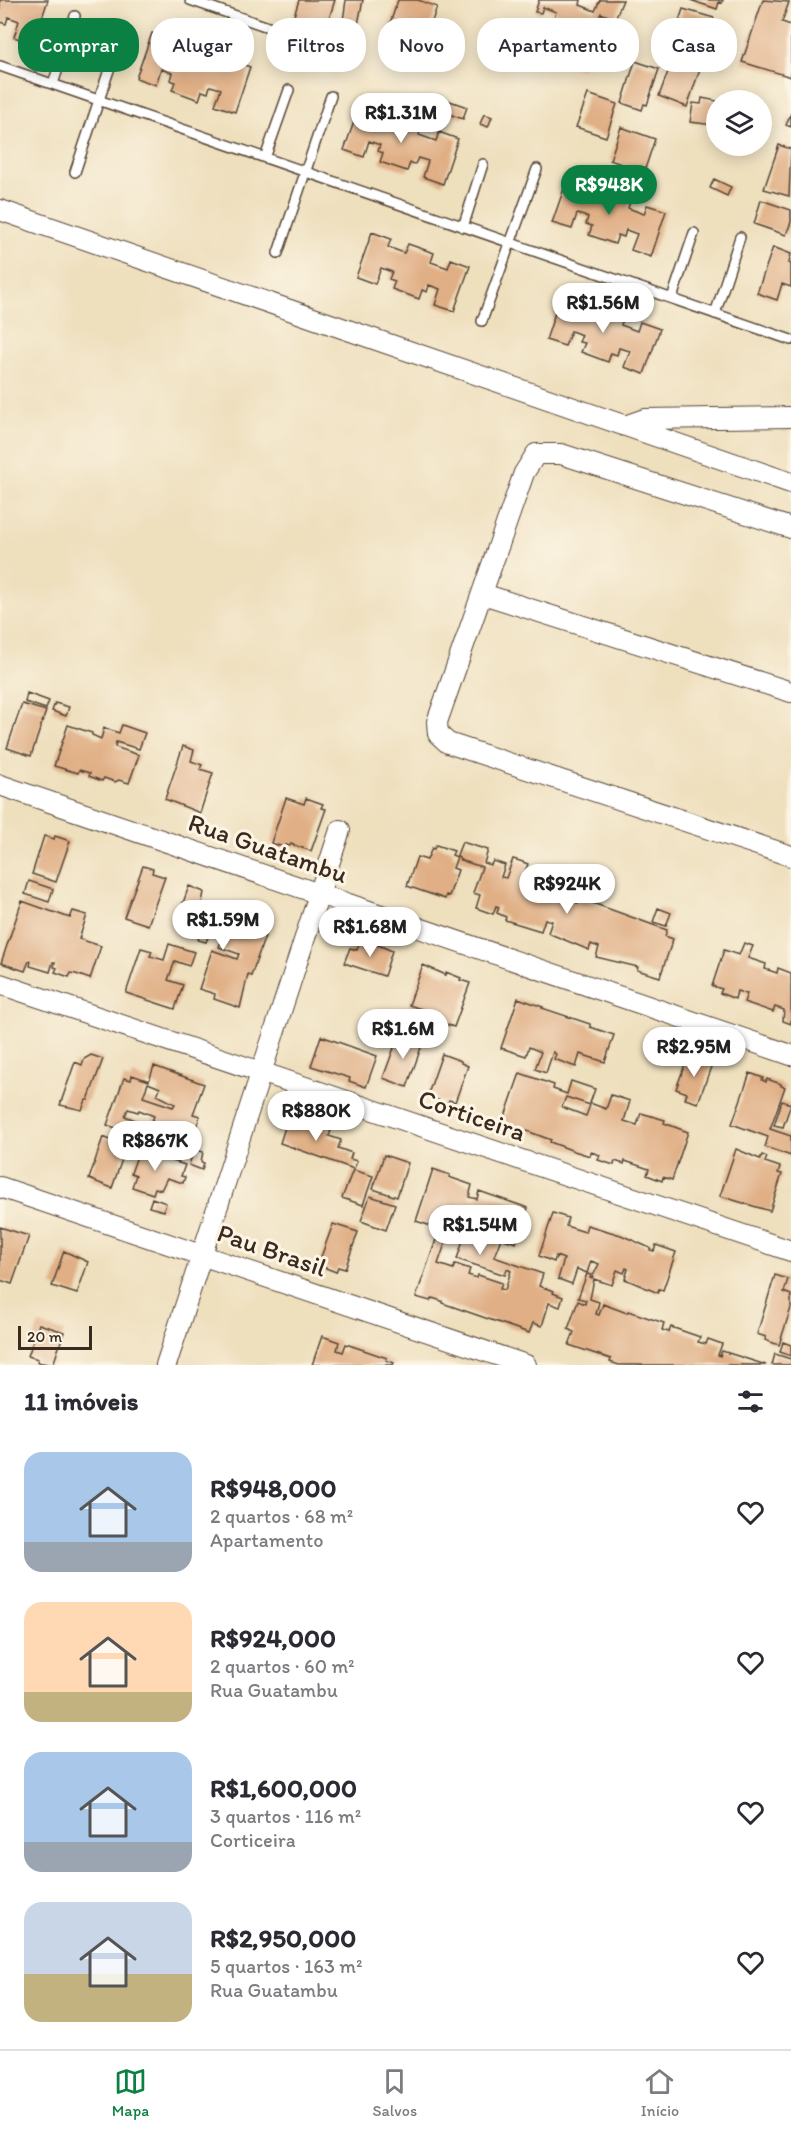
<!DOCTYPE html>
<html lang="pt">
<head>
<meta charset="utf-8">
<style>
	body { margin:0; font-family:Itim,sans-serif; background:#f2f2f3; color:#2b2b33; height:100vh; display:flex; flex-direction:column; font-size:22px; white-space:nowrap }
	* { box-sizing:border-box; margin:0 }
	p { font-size:20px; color:#7c7c81 }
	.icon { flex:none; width:33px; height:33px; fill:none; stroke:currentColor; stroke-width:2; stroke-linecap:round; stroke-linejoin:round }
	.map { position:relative; height:1365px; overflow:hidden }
	.sheet { display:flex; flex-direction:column; background:#fff; flex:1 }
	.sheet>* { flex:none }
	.guide { position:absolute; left:18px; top:18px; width:756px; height:54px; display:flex; gap:12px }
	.buttons { position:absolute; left:706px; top:90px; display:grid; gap:12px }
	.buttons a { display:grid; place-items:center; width:66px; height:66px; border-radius:50%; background:#fff; box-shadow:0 3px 15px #0003; font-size:30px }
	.scale { position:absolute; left:18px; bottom:15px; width:74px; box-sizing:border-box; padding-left:6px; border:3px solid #3b2a1e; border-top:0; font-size:16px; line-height:21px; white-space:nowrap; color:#3b2a1e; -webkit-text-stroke:4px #fcf5e5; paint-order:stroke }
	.price { position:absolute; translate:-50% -51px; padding:0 14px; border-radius:21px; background:#fff; color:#222; font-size:20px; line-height:39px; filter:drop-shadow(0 2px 3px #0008) }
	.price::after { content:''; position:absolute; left:50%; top:36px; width:18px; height:14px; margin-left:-9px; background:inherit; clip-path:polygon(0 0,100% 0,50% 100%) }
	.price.active { background:#0b8043; color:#fff }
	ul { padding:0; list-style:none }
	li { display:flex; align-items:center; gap:18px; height:150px; padding:0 24px }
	li span { display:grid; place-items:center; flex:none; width:168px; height:120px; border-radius:18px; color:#555 }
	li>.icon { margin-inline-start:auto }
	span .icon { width:72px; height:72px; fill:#fffc; stroke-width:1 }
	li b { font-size:26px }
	h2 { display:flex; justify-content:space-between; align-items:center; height:72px; padding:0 24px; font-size:26px }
	.tag { padding:0 21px; border-radius:24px; background:#fff; box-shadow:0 3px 15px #0003; font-size:21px; line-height:54px }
	.tag.active { background:#0b8043; color:#fff }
	.dock { display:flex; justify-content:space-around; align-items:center; height:84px; border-top:2px solid #e1e1e2; background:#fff; font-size:16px; color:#7c7c81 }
	.dock a { display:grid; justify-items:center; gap:3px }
	.dock .active { color:#0b8043 }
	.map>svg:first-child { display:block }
	.building { fill:#e0af85; fill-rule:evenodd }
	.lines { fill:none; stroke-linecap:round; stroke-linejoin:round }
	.service-casing { stroke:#564536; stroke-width:12 }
	.minor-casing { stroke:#564536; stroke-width:22 }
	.service { stroke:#fff; stroke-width:9 }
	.minor { stroke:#fff; stroke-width:20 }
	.labels { text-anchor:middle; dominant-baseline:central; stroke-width:6; stroke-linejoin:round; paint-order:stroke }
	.street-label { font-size:26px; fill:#3b2a1e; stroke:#fcf5e5 }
</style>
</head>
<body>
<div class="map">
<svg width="791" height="1365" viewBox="0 0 791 1365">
	<rect width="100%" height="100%" fill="#fcf5e5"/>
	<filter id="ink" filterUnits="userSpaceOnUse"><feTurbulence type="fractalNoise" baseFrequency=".0167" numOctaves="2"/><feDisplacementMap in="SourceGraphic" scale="12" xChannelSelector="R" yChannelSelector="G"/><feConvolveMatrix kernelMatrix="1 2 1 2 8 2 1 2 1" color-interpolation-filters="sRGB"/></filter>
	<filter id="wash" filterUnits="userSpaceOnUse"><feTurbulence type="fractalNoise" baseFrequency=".008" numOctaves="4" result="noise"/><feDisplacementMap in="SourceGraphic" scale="24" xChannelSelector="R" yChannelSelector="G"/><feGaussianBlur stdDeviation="1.35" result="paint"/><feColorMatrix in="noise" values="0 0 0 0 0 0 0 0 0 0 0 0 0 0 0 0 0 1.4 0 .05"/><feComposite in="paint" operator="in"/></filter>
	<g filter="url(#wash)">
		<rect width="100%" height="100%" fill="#eedfbd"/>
		<g id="blocks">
			<path class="building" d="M0 0H48L33 44 14 37 19 21 8 17 6 24 0 22Z
				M299 0H335L317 56 305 52 304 56 296 53 297 49 293 48 302 22 293 19Z
				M346 0H363L358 24 343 21Z
				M398 0H418L437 7 416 67 387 57 392 40 385 38Z
				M539 0H581L580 5 595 11 600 0H623L615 19 601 13 582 68 542 54 549 33 559 38 560 34 569 37 571 32 552 25 556 12 543 7 541 13 535 12Z
				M690 0H723L722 3 719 2 717 9Z
				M763 0 789 2 782 22 791 25V77L742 62Z
				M683 9 714 18 708 36 711 37 708 46 695 42 698 35 677 27Z
				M152 33 172 40 168 48 185 54 188 45 214 54 211 63 228 69 231 60 250 67 235 112 215 105 221 89 210 86 208 93 202 91 199 100 172 90 175 82 170 80 172 73 161 69 156 85 136 78Z
				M716 40 732 45 724 67 709 61Z
				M679 42 706 51 687 107 659 96Z
				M635 61 659 69 647 105 644 104 642 110 622 103Z
				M588 94 617 104 606 137 576 127Z
				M702 98 717 101 714 125 690 122 693 103 701 104Z
				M447 100 467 107 463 119 443 112Z
				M360 105 379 111 376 120 393 126 396 117 422 126 419 135 436 141 439 132 458 139 443 184 423 177 428 161 418 158 415 164 410 163 407 171 380 162 383 153 378 151 380 145 369 141 364 157 344 150Z
				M791 113V127L786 125Z
				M484 114 492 117 488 127 480 124Z
				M621 127 655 139 644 172 610 160Z
				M779 145 791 149 789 196 764 189Z
				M568 177 588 184 585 193 601 199 604 190 631 199 628 208 644 214 647 205 666 211 651 257 631 250 637 234 626 230 624 237 618 235 615 244 589 235 592 226 586 224 588 217 577 214 572 229 552 223Z
				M714 179 731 187 727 196 710 188Z
				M761 200 791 210V222L786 235 754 224Z
				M372 232 391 239 388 247 404 253 408 244 434 253 431 262 448 268 451 259 470 266 454 311 435 305 440 289 429 285 427 292 422 290 419 299 392 289 395 281 389 279 392 272 381 268 375 284 356 277Z
				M773 247 791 254 789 263 791 264V287L782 284 777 300 757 293Z
				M561 295 581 301 577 310 594 316 597 307 624 316 621 325 637 331 640 322 660 329 644 374 624 367 630 351 619 348 617 355 611 353 608 362 581 352 585 343 579 342 582 335 571 331 565 346 546 340Z
				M27 693 49 701 46 709 25 702Z
				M55 703 69 707 66 716 52 711Z
				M22 704 46 711 31 756 7 748Z
				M68 725 92 733V735L101 739 104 728 119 733 122 725 145 733 139 749 116 742 115 747 139 755 129 783 119 780 115 782 104 778 102 781 89 776 90 773 79 770 78 773 54 766Z
				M183 746 194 750 191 761 202 765 200 769 213 773 200 813 165 799Z
				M286 798 304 804 306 798 323 804 321 808 326 809 311 851 291 844 290 846 286 845V848L271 843Z
				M44 836 54 839 55 836 70 841 56 882 32 874Z
				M462 842 488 850 484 863 491 865 493 861 505 865 501 877 506 878 513 859 520 861 528 864 523 877 548 885 547 888 555 890 556 888 563 891 565 885 578 890 573 901 578 903 579 898 667 930 665 936 673 939 660 977 637 970 638 967 596 957 599 947 591 944 589 950 548 933 552 921 545 919 541 931 505 920 506 917 497 913 499 907 496 906 493 914 476 908 480 895 473 893 482 867 460 860 457 855Z
				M436 845 454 851 452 855 457 857 453 868 458 870 449 896 446 895 445 899 407 886 417 857 427 860 432 848 434 849Z
				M143 866 153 869 152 873 165 877 148 925 124 917Z
				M29 881 53 889 49 902 25 894Z
				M189 886 204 892 201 908 208 910 206 916 265 936 251 976 248 974 240 1008 214 999 215 994 199 989 212 950 237 959 239 954 219 947 225 930 220 928 219 932 202 927 201 930 210 932 206 942 198 940 200 934 188 931 190 924 177 920Z
				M22 901 70 918 73 911 87 915 79 939 101 946 90 979 76 974 71 973 69 977 55 972 57 968 54 967 55 962H53L50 972 30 966 31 961H29L25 971 1 963Z
				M658 908 671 913 666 926 653 922Z
				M367 940 392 951 384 976 344 963 350 948 357 950 360 941 366 943Z
				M744 943 753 946 748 958 766 964 765 969 777 973 778 968 791 973V1024L783 1021 784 1010 775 1007 773 1012 744 1002 747 994 737 991 735 999 720 993 722 989 712 986 724 950 739 955Z
				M169 944 194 952 189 966 175 961 168 980 183 985 175 1009 126 993 141 948 152 951 150 956 164 960Z
				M423 965 446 975V972L461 978 460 980 470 983 454 1027 430 1019 433 1013 409 1005Z
				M518 998 543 1007 542 1008 590 1024V1027L614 1035 605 1062 580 1054 576 1067 554 1059 556 1054 553 1052 546 1073 535 1069 541 1052 529 1047 526 1056 501 1048Z
				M399 1034 423 1042 407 1087 383 1078Z
				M321 1036 377 1056 366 1087 349 1081 350 1078 311 1066Z
				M442 1054 461 1061V1063L468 1066 455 1102 449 1100 448 1103 427 1097Z
				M91 1055 103 1059 88 1100H86L82 1110 60 1105 75 1062 82 1065 84 1059Z
				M688 1056 712 1064 698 1103 685 1099 687 1093 676 1089Z
				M154 1066 204 1084 193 1114 200 1116 192 1140 150 1126 154 1116 139 1110 138 1112 128 1109 125 1116 135 1120 131 1133 107 1125 124 1078 131 1080 132 1075 149 1081ZM148 1083 160 1088 157 1095 175 1104 173 1107 143 1097Z
				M520 1073 554 1085 553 1089 567 1094 571 1081 595 1089 590 1103 606 1109 611 1095 630 1101 624 1121 637 1125 641 1113 665 1120 664 1123 688 1132 672 1180 663 1177 662 1181 647 1175 649 1169 625 1161 624 1164 615 1161 614 1165 598 1160 600 1155 591 1152 590 1156 574 1151 550 1142 551 1140 503 1122ZM566 1097 590 1105 586 1116 562 1107Z
				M750 1073 763 1078 762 1080 766 1082 767 1079 781 1084V1086L785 1087 770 1129 791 1136V1156L765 1147 768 1137 732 1124Z
				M782 1101 791 1104 783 1127 774 1125Z
				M294 1118 312 1124 318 1121 329 1126 325 1129 331 1131 329 1136 341 1140 338 1148 352 1153 350 1159 357 1161 354 1169 280 1143 287 1121Z
				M103 1137 113 1141 114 1137 128 1142 112 1188 89 1179Z
				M194 1149 203 1152 201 1162 204 1163 202 1170 189 1165Z
				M736 1149 760 1159 762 1155 767 1157 765 1162 780 1167 778 1173 782 1174 770 1211 720 1196Z
				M142 1151 185 1165 181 1176 185 1177 183 1183 167 1178 161 1190 155 1188 153 1194 132 1187 136 1175 131 1173 137 1156 140 1157Z
				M384 1155 408 1163 397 1197 373 1189Z
				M433 1169 450 1175 449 1177 472 1185 469 1197 477 1199 479 1191 528 1208 516 1243 501 1238 494 1257 543 1274 539 1286 554 1291 553 1293 563 1297 560 1307 549 1303 542 1326 533 1323 529 1333 442 1303V1301L432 1298 430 1301 416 1297 437 1237 446 1241 438 1264 453 1269 455 1264 470 1269 468 1275 477 1278 478 1275 502 1283 500 1289 505 1290 511 1271 507 1269 505 1275 457 1259 464 1237 443 1230 446 1219 443 1218 440 1229 416 1221ZM473 1210 482 1213 474 1236 465 1233Z
				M353 1170 373 1176 363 1205 342 1198Z
				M370 1196 395 1204 386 1230 361 1221Z
				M152 1198 166 1203 164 1211 149 1207Z
				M553 1213 568 1218 566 1226 585 1232 587 1225 621 1235 650 1248V1250L654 1251 656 1245 676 1252 663 1290 659 1289 658 1293 625 1279 628 1269 626 1268 624 1273 617 1270 612 1285 594 1279 590 1299 599 1302 596 1314 599 1315 603 1304 627 1313 628 1311 664 1323 662 1330 669 1332 671 1327 700 1337 698 1342 706 1344 708 1339 722 1344 718 1355 720 1356 722 1351 766 1365H619L610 1362 611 1359 569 1345 574 1332 568 1329 578 1301 585 1304 586 1300 578 1298 587 1274 591 1275 590 1278H592L599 1264 591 1261 587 1273 577 1269 572 1284 558 1279 564 1259 556 1256 554 1262 539 1256Z
				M333 1224 358 1232 345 1269 338 1267 336 1272 318 1265Z
				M0 1227 29 1236 12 1284 0 1280Z
				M64 1251 88 1262 77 1294 52 1286Z
				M775 1275 788 1279 784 1292 791 1295V1308L779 1345 765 1340 766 1337 757 1334Z
				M39 1324 64 1332 53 1365 37 1362 38 1359 28 1356Z
				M322 1336 339 1342 337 1350 343 1352 346 1344 387 1358 386 1360 394 1363 393 1365H312Z
				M783 1342 791 1345V1356L780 1352Z
				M775 1354 791 1359V1365H772Z"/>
		</g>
	</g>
	<g filter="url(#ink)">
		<use href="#blocks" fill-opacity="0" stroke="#564536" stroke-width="1.5"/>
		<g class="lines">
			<defs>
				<path id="service" d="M190 0 271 28
					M0 66 791 340
					M53 84 75 16
					M265 158 289 90
					M75 172 123 28
					M463 227 483 164
					M278 253 331 96
					M672 298 694 233
					M715 314 740 237
					M482 321 537 169"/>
				<path id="minor" d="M0 210 791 483
					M625 426 645 419 791 417
					M791 528 561 454H536L524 473 437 722 438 734 448 743 791 856
					M483 594 791 692
					M0 785 791 1055
					M0 984 791 1251
					M0 1187 526 1365
					M166 1365 340 830"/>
			</defs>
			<use href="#service" class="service-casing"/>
			<use href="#minor" class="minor-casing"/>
			<use href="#service" class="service"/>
			<use href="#minor" class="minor"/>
		</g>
	</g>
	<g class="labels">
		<g class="street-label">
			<text transform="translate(268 848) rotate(19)">Rua Guatambu</text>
			<text transform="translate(472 1115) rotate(19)">Corticeira</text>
			<text transform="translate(272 1250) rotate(19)">Pau Brasil</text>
		</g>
	</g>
</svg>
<div class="buttons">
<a><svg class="icon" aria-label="layers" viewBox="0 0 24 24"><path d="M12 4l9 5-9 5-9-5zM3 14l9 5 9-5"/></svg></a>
</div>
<div class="scale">20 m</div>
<b class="price" style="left:401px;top:144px">R$1.31M</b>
<b class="price active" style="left:609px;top:216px">R$948K</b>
<b class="price" style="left:603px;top:334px">R$1.56M</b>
<b class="price" style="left:567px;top:915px">R$924K</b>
<b class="price" style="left:223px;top:951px">R$1.59M</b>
<b class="price" style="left:370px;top:958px">R$1.68M</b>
<b class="price" style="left:403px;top:1060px">R$1.6M</b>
<b class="price" style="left:694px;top:1078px">R$2.95M</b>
<b class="price" style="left:316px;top:1142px">R$880K</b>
<b class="price" style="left:155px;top:1172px">R$867K</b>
<b class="price" style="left:480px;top:1256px">R$1.54M</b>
<div class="guide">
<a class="tag active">Comprar</a>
<a class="tag">Alugar</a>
<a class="tag">Filtros</a>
<a class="tag">Novo</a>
<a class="tag">Apartamento</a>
<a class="tag">Casa</a>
</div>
</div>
<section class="sheet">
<h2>11 imóveis<svg class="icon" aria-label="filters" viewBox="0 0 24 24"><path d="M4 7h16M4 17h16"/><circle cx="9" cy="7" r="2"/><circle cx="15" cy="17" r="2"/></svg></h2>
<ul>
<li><span style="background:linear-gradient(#a9c7e8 75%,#9aa5b1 0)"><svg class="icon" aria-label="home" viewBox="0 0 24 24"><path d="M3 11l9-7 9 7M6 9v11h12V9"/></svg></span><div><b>R$948,000</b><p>2 quartos · 68 m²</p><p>Apartamento</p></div><svg class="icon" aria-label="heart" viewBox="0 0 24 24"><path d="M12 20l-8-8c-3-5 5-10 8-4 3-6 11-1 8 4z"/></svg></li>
<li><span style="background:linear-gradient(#ffd9b3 75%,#c2b280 0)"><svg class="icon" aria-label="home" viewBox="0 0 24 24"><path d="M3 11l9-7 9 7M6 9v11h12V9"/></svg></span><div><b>R$924,000</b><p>2 quartos · 60 m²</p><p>Rua Guatambu</p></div><svg class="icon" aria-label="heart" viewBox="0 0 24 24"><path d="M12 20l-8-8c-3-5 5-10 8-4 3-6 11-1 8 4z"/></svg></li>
<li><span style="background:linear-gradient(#a9c7e8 75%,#9aa5b1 0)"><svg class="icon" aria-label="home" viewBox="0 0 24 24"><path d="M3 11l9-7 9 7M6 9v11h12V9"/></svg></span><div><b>R$1,600,000</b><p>3 quartos · 116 m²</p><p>Corticeira</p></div><svg class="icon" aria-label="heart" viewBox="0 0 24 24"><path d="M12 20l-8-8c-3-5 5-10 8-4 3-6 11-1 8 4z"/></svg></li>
<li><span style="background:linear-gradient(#c9d6e8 60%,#c2b280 0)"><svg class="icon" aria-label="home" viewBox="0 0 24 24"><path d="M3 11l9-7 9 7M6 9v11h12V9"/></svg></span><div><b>R$2,950,000</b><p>5 quartos · 163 m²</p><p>Rua Guatambu</p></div><svg class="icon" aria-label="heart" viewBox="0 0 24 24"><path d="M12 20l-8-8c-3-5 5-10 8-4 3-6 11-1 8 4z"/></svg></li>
</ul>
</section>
<nav class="dock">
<a class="active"><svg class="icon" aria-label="map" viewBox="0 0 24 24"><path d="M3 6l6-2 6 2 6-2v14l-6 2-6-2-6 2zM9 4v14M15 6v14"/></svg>Mapa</a>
<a><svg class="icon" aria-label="saved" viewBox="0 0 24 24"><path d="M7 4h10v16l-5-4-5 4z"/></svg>Salvos</a>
<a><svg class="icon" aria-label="home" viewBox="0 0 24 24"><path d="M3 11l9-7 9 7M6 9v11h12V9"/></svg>Início</a>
</nav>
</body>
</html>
